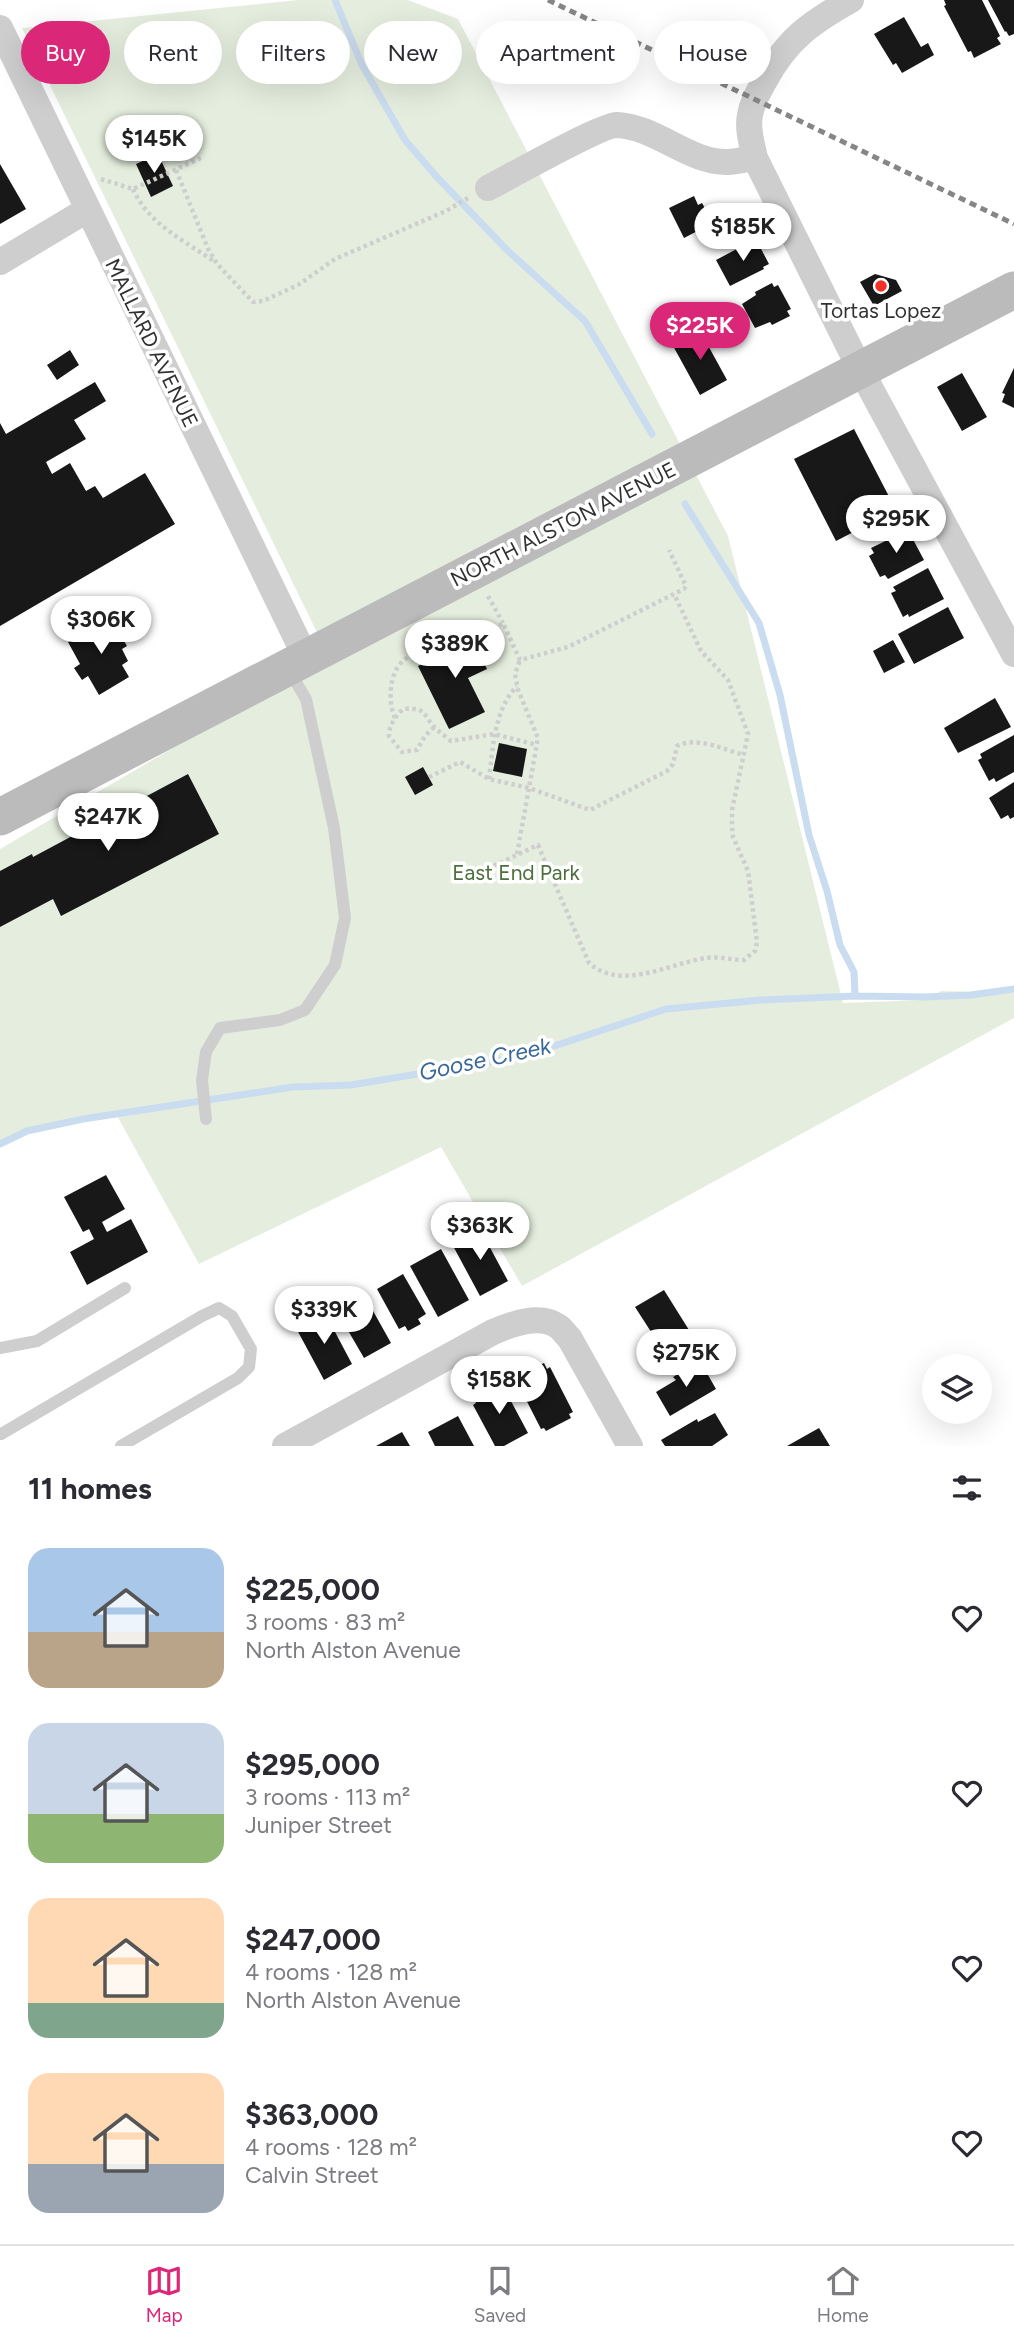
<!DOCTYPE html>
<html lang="en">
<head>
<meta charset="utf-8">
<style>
	body { margin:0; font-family:Figtree,sans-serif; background:#f7f7f7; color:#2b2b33; height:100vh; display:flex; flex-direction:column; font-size:26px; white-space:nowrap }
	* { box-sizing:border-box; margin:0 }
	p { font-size:23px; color:#7c7c81 }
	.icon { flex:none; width:38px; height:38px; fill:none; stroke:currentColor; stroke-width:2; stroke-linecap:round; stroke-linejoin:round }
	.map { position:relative; height:1446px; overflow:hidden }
	.drawer { display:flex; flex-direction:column; background:#fff; flex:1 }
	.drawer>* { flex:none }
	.banner { position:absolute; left:21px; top:21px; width:973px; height:63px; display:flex; gap:14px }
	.fabs { position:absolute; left:922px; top:1354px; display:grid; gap:14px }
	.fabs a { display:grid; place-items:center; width:70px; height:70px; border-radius:50%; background:#fff; box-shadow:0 7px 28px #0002; font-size:35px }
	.price { position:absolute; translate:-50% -60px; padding:0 16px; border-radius:24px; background:#fff; color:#222; font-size:23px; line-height:46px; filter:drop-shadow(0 2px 4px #0008) }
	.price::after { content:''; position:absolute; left:50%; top:42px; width:21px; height:16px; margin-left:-10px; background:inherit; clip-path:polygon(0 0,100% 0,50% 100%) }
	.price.selected { background:#db2777; color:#fff }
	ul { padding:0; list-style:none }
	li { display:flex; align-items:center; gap:21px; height:175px; padding:0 28px }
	li span { display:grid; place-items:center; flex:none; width:196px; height:140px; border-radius:21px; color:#555 }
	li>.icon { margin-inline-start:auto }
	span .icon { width:84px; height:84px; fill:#fffc; stroke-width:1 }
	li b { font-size:30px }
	h2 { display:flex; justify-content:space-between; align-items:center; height:84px; padding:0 28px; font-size:30px }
	.pill { padding:0 24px; border-radius:32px; background:#fff; box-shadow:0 7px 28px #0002; font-size:24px; line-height:63px }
	.pill.selected { background:#db2777; color:#fff }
	.menu { display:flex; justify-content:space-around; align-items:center; height:98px; border-top:2px solid #e1e1e2; background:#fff; font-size:19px; color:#7c7c81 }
	.menu a { display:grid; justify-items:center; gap:4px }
	.menu .selected { color:#db2777 }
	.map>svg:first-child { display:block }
	.green { fill:#e5eede }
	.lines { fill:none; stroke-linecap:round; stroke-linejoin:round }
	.stream { stroke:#cadcef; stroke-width:7 }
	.building { fill:#181818 }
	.path { stroke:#cecece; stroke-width:4.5; stroke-dasharray:3.5 3.5; stroke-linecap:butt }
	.service { stroke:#cecece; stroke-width:12 }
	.minor { stroke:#cecece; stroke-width:26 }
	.secondary { stroke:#bbb; stroke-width:37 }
	.rail { stroke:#868686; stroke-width:5; stroke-dasharray:7 5; stroke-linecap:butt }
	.poi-dot { fill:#ef332b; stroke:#fff; stroke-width:2.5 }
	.labels { text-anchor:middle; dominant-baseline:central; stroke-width:7; stroke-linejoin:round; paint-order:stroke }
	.poi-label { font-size:21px; fill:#313131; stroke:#fff }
	.street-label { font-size:21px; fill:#313131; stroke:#fff }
	.park-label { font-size:21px; fill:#4d6f3b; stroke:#fff }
	.water-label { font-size:23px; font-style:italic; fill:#396898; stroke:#fff }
</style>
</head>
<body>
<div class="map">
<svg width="1014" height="1446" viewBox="0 0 1014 1446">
	<rect width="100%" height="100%" fill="#fff"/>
	<path class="green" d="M298 0H408L458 19 728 536 843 1003 924 1000 941 991 1014 993V1018L522 1286 441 1147 199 1264 116 1114C74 1120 39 1125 0 1144V849L329 657 22 28Z"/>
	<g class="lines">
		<path class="stream" d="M335 0 362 65 405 140 435 175 508 251 585 321 652 434
			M685 504 759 623 780 695 809 835 827 891 840 945 854 972 855 996
			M0 1144 27 1131 83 1119 293 1087 351 1085 521 1057 666 1009 761 1000 855 996 925 997 971 995 1014 989"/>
	</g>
	<path class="building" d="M944 0H982L1000 36 997 38 1001 44 974 58 971 51 968 52 944 6 946 5Z
		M988 0H1014V34L1009 36 1006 31 1005 32Z
		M904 17 921 47 928 43 934 55 902 73 896 63 893 65 874 34Z
		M158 154 173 186 151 197 136 164Z
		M0 164 26 209 0 224Z
		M694 196 698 205 702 203 709 215 705 217 709 225 684 238 669 208Z
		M750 242 752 246 758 243 769 264 763 267 764 269 730 286 716 260Z
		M875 274 896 280 902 291 874 306 860 282Z
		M772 283 774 287 778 285 791 309 787 311 790 316 772 325 770 322 755 328 742 304 756 295 755 292Z
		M734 326 740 338 731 343 724 331Z
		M699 329 727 380 700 395 672 344Z
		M70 350 79 365 57 380 47 365Z
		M1014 368V408L1002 402 1005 394 1002 393Z
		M962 373 987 417 962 431 937 387Z
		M95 382 106 401 74 420 86 439 46 462 52 474 70 463 86 491 95 486 103 498 145 473 175 524 0 626V423L6 434Z
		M854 429 896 510 836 541 794 459Z
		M908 530 924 560 888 579 885 575 880 577 869 556 874 553 871 548Z
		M928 568 944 599 909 617 908 614 903 617 891 593 896 591 893 587Z
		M948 607 964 638 914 664 898 634Z
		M110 618 127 646 122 649 128 661 122 665 129 677 99 695 88 676 82 680 74 668 80 664 68 642Z
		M469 633 487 669 468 678 485 712 449 729 418 666 439 656 436 649Z
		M893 640 905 662 884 673 873 651Z
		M995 698 1011 727 958 753 944 728Z
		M1014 735V772L996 782 994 778 989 781 978 760 982 758 980 754Z
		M499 743 527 749 522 777 493 771Z
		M423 767 433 785 415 795 405 777Z
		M188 774 219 834 61 916 53 899 0 927V871L32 854 33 857Z
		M1014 782V817L1010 819 1008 815 1001 819 989 798Z
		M106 1175 125 1209 102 1222 107 1232 131 1219 148 1252 87 1285 70 1252 94 1239 89 1229 83 1232 64 1197Z
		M480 1229 508 1281 480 1296 452 1244Z
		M441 1249 469 1300 438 1317 410 1266Z
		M403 1274 426 1314 418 1319 421 1324 408 1331 405 1326 399 1329 377 1289Z
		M664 1290 694 1338 666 1355 635 1307Z
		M363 1293 391 1343 364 1358 335 1308Z
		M325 1313 352 1364 324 1380 296 1328Z
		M700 1361 716 1389 670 1416 656 1392 676 1380 673 1377Z
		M544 1363 547 1369 550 1367 573 1412 569 1414 571 1418 546 1431 544 1428 541 1429 518 1384 521 1382 518 1376Z
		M498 1384 501 1390 504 1388 528 1433 504 1446H495L473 1405 476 1403 473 1398Z
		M715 1413 728 1435 712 1446H665L661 1440 697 1419 698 1422Z
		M458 1416 474 1446H435L428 1432Z
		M819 1428 830 1446H787Z
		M402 1432 410 1446H376Z"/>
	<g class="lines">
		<path class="path" d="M176 170 209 251 218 265 253 302 263 301 298 285 335 259 446 211 468 198
			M101 179 133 189 201 158
			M133 189C149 225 184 240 215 262
			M488 596 503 623
			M480 634 503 623 520 660 568 647 684 589 686 586 669 550
			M395 718C388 703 389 677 400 664 407 656 417 653 425 643L423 628
			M434 727 425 736 417 750 402 752 389 736C389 725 395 717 403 709 428 707 423 716 436 729 441 733 446 737 451 741L494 734 537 745
			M429 777 460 762 489 779 529 788 590 810 667 771 673 764 677 746C696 736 724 749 743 755
			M489 779C493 748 494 710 517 686
			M517 854 538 738 518 690 515 674 520 660
			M481 872 538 845 589 963C621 992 670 963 706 958 719 956 731 960 744 960L755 951 757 942 748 871 733 837 732 827V810L748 734 728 680 701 651 674 594"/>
		<path class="service" d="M206 1119 202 1080 206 1052 220 1028 280 1020 305 1010 335 965 345 918 334 828 306 699 288 669
			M0 1348 37 1341 125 1288
			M1 1434 202 1316 219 1308 232 1316 251 1349 249 1367 238 1378 121 1446"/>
		<path class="minor" d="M851 0C812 22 787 39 765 80 759 91 752 102 750 115 747 129 752 144 755 158L860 369 1014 654
			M0 28 306 658
			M488 188C509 177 601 125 617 125 657 127 689 163 728 162 737 162 746 159 755 158
			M0 262 87 210
			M285 1446 493 1332C512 1324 540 1313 559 1327 563 1330 567 1336 570 1339L630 1446"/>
		<path class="secondary" d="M0 817 1014 290"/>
		<path class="rail" d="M548 0 1014 224"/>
	</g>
	<circle class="poi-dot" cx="881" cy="286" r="7"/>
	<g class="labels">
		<g class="poi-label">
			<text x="881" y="310">Tortas Lopez</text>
		</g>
		<g class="street-label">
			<text transform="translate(152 343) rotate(64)">MALLARD AVENUE</text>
			<text transform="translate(563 524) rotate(-27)">NORTH ALSTON AVENUE</text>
		</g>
		<g class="park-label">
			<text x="516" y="872">East End Park</text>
		</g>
		<g class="water-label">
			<text transform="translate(485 1059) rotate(-12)">Goose Creek</text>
		</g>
	</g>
</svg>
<div class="fabs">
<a><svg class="icon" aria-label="layers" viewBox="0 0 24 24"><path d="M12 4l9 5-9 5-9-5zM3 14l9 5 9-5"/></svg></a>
</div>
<b class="price" style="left:154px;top:175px">$145K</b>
<b class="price" style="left:743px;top:263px">$185K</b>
<b class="price selected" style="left:700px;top:362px">$225K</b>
<b class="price" style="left:896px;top:555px">$295K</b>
<b class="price" style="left:101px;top:656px">$306K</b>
<b class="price" style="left:455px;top:680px">$389K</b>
<b class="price" style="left:108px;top:853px">$247K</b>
<b class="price" style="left:480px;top:1262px">$363K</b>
<b class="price" style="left:324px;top:1346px">$339K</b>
<b class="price" style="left:686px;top:1389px">$275K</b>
<b class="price" style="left:499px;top:1416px">$158K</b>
<div class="banner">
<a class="pill selected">Buy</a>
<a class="pill">Rent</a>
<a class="pill">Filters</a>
<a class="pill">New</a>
<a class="pill">Apartment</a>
<a class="pill">House</a>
</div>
</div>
<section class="drawer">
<h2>11 homes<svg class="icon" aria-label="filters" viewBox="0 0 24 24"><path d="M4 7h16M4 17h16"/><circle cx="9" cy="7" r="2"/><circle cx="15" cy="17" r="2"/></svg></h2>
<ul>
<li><span style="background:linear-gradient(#a9c7e8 60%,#b9a48a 0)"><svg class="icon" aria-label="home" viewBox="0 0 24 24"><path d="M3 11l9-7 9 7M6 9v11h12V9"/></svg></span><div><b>$225,000</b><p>3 rooms · 83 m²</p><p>North Alston Avenue</p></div><svg class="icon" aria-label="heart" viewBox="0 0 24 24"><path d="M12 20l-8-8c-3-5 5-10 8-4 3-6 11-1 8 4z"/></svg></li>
<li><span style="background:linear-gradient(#c9d6e8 65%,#8fb573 0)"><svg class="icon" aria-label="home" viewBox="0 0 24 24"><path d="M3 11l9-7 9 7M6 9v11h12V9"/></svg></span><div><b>$295,000</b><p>3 rooms · 113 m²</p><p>Juniper Street</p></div><svg class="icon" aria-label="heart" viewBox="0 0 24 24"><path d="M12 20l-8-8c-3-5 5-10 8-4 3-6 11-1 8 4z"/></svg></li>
<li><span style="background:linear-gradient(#ffd9b3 75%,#7fa58c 0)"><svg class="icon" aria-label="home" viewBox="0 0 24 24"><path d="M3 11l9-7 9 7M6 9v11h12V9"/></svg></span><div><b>$247,000</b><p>4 rooms · 128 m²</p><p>North Alston Avenue</p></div><svg class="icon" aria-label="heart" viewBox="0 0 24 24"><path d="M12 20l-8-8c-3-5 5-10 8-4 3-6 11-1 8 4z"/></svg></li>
<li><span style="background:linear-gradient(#ffd9b3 65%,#9aa5b1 0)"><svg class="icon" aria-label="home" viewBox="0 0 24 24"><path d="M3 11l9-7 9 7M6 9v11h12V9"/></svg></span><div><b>$363,000</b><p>4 rooms · 128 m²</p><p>Calvin Street</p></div><svg class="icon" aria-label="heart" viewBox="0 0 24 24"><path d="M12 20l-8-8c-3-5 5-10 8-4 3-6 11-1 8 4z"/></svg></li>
</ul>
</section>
<nav class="menu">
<a class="selected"><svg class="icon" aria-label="map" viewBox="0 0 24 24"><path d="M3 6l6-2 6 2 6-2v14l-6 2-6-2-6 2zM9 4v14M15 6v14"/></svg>Map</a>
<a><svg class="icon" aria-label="saved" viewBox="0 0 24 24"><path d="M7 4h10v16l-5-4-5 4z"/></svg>Saved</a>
<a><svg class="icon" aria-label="home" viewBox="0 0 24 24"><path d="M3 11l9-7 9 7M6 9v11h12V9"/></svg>Home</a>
</nav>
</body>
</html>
